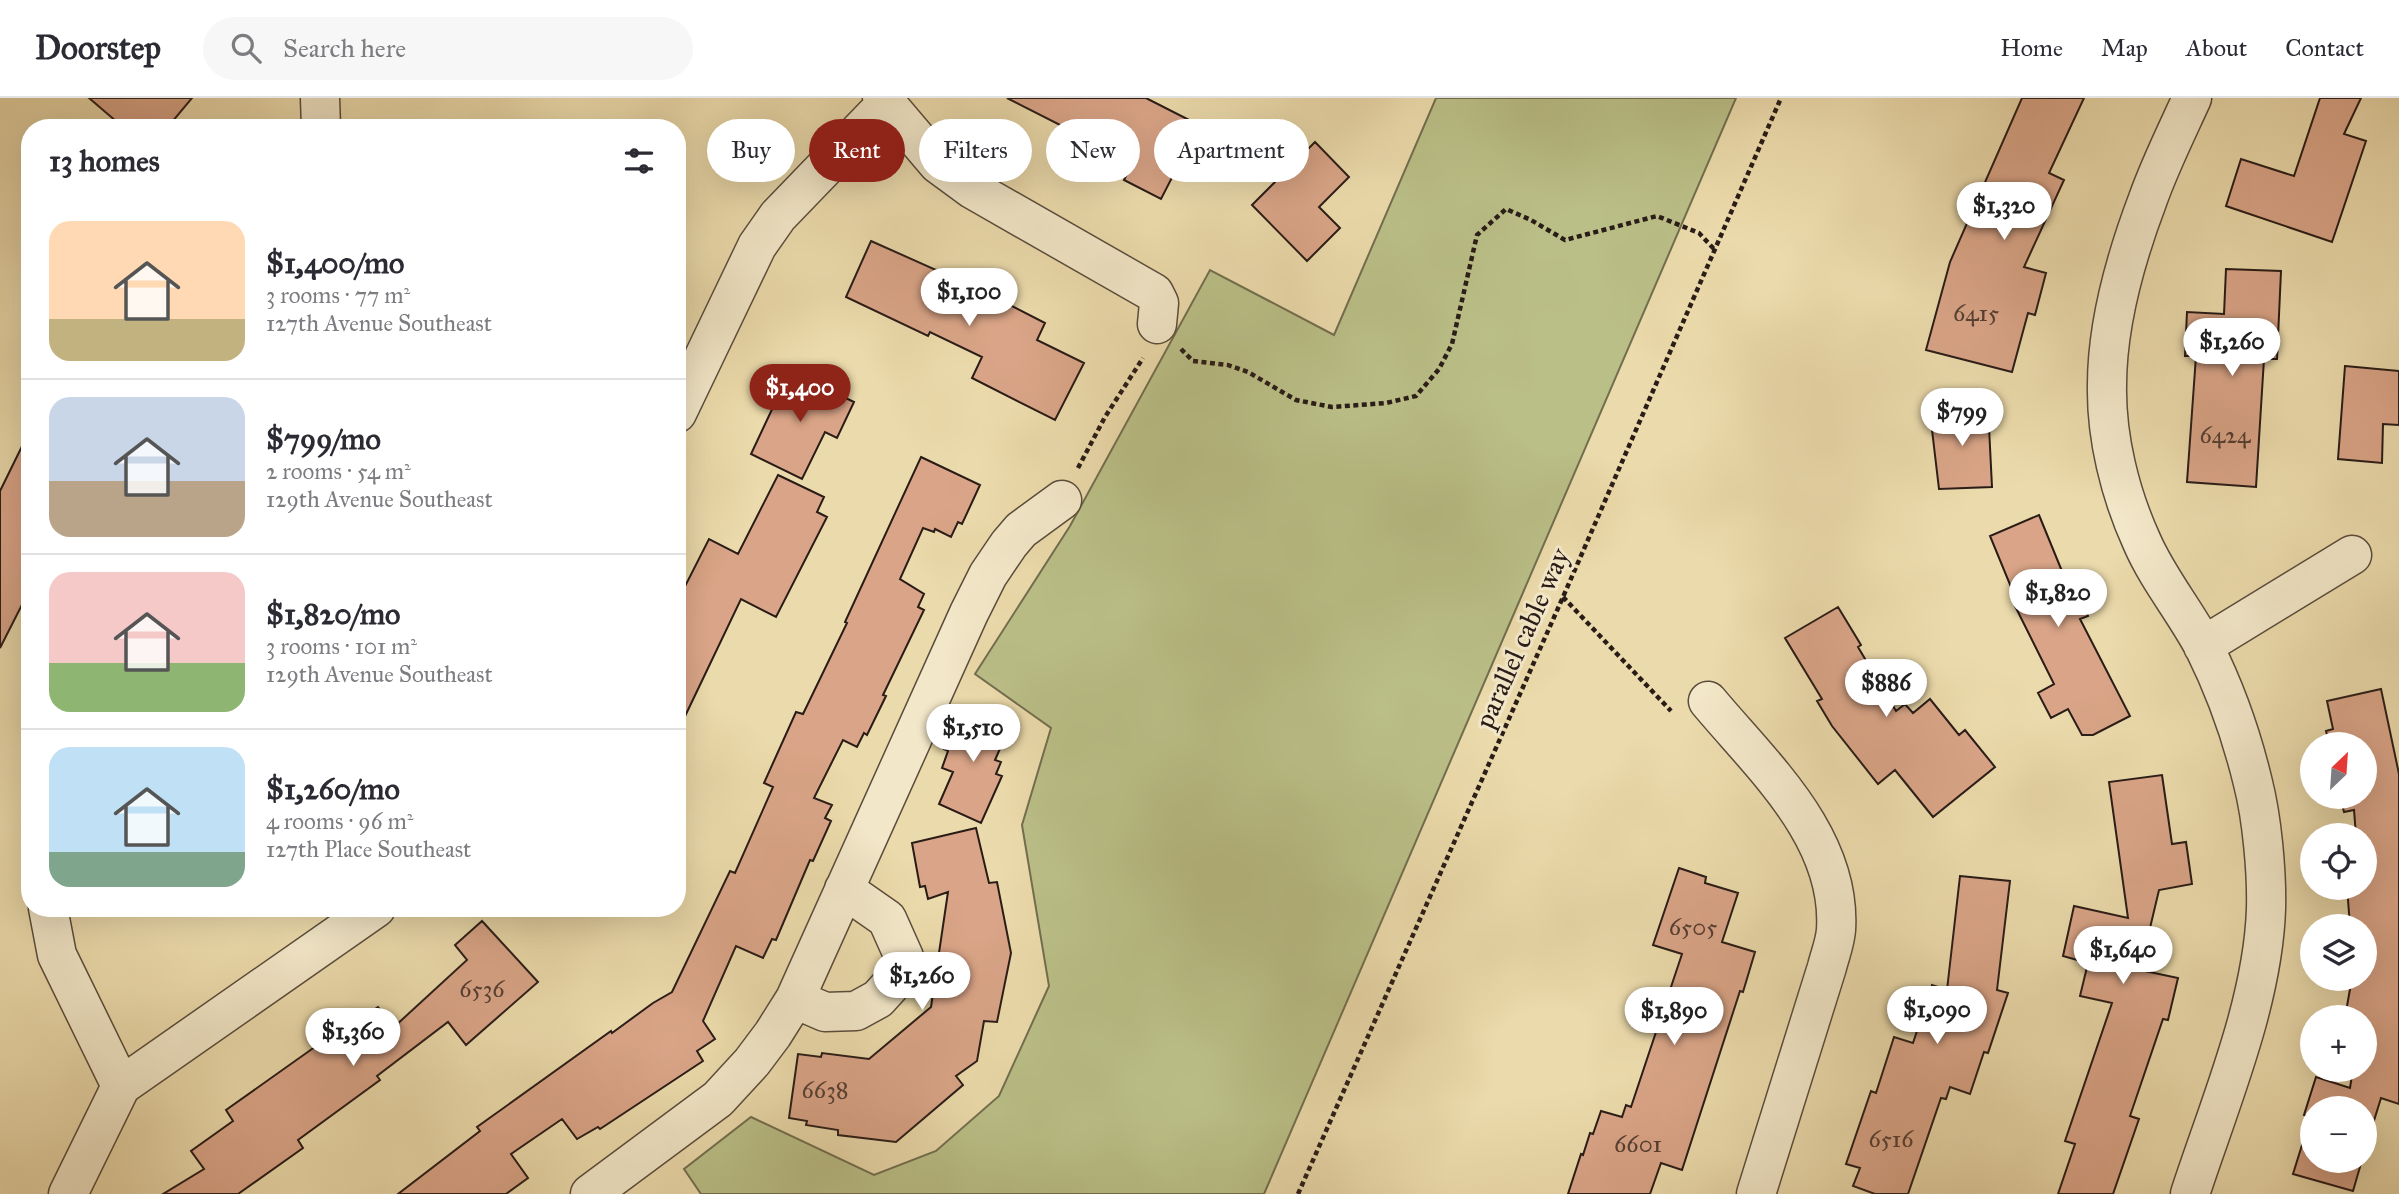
<!DOCTYPE html>
<html lang="en">
<head>
<meta charset="utf-8">
<style>
	body { margin:0; font-family:"IM FELL Great Primer",serif; background:#f7f7f7; color:#2b2b33; height:100vh; display:flex; flex-direction:column; font-size:26px; white-space:nowrap }
	* { box-sizing:border-box; margin:0 }
	p { font-size:23px; color:#7c7c81 }
	.icon { flex:none; width:38px; height:38px; fill:none; stroke:currentColor; stroke-width:2; stroke-linecap:round; stroke-linejoin:round }
	.map { position:relative; flex:1; overflow:hidden }
	.panel { position:absolute; left:21px; top:21px; width:665px; height:798px; display:flex; flex-direction:column; background:#fff; border-radius:28px; box-shadow:0 7px 28px #0002 }
	.panel>* { flex:none }
	.guide { position:absolute; left:707px; top:21px; width:665px; height:63px; display:flex; gap:14px }
	.needle { width:46px; rotate:25deg }
	.buttons { position:absolute; left:2300px; top:634px; display:grid; gap:14px }
	.buttons a { display:grid; place-items:center; width:77px; height:77px; border-radius:50%; background:#fff; box-shadow:0 7px 28px #0002; font-size:35px }
	.price { position:absolute; translate:-50% -60px; padding:0 16px; border-radius:24px; background:#fff; color:#222; font-size:23px; line-height:46px; filter:drop-shadow(0 2px 4px #0008) }
	.price::after { content:''; position:absolute; left:50%; top:42px; width:21px; height:16px; margin-left:-10px; background:inherit; clip-path:polygon(0 0,100% 0,50% 100%) }
	.price.active { background:#8f2418; color:#fff }
	ul { padding:0; list-style:none }
	li { display:flex; align-items:center; gap:21px; height:175px; padding:0 28px }
	li+li { border-top:2px solid #e1e1e2 }
	li span { display:grid; place-items:center; flex:none; width:196px; height:140px; border-radius:21px; color:#555 }
	li>.icon { margin-inline-start:auto }
	span .icon { width:84px; height:84px; fill:#fffc; stroke-width:1 }
	li b { font-size:30px }
	h2 { display:flex; justify-content:space-between; align-items:center; height:84px; padding:0 28px; font-size:30px }
	.tag { padding:0 24px; border-radius:32px; background:#fff; box-shadow:0 7px 28px #0002; font-size:24px; line-height:63px }
	.tag.active { background:#8f2418; color:#fff }
	header { display:flex; align-items:center; gap:42px; box-sizing:border-box; height:98px; padding:0 35px; background:#fff; border-bottom:2px solid #e1e1e2 }
	header strong { font-size:33px }
	nav { display:flex; gap:38px; margin-inline-start:auto; font-size:24px }
	.search { width:490px; height:63px; background:#f7f7f7; display:flex; align-items:center; gap:18px; box-sizing:border-box; padding:0 24px; border-radius:38px; color:#7c7c81; font-size:26px }
	.map>svg:first-child { display:block }
	.green { fill:#babf87; stroke:#726e4f; stroke-width:2 }
	.building { fill:#d9a487; stroke:#291c17; stroke-width:2 }
	.lines { fill:none; stroke-linecap:round; stroke-linejoin:round }
	.street-casing { stroke:#5a4c3c; stroke-width:41 }
	.path { stroke:#291c17; stroke-width:4.5; stroke-dasharray:5 3.5; stroke-linecap:butt }
	.street { stroke:#f2e7c8; stroke-width:38 }
	.labels { text-anchor:middle; dominant-baseline:central; stroke-width:6; stroke-linejoin:round; paint-order:stroke }
	.number-label { font-size:24px; fill:#553e33 }
	.street-label { font-size:28px; fill:#291c17; stroke:#f2e7c8 }
</style>
</head>
<body>
<header>
<strong>Doorstep</strong>
<div class="search"><svg class="icon" aria-label="search" viewBox="0 0 24 24"><circle cx="10" cy="10" r="6"/><path d="M15 15l6 6"/></svg>Search here</div>
<nav><a>Home</a><a>Map</a><a>About</a><a>Contact</a></nav>
</header>
<div class="map">
<svg width="2399" height="1096" viewBox="0 0 2399 1096">
	<rect width="100%" height="100%" fill="#ebdaab"/>
	<filter id="stains"><feTurbulence type="fractalNoise" baseFrequency=".00286" numOctaves="4"/><feColorMatrix values="0 0 0 0 .2 0 0 0 0 .09 0 0 0 0 .02 0 0 0 .5 -.17"/></filter>
	<radialGradient id="worn" r=".72"><stop offset=".6" stop-color="#630" stop-opacity="0"/><stop offset="1" stop-color="#630" stop-opacity=".3"/></radialGradient>
	<path class="green" d="M1436 0H1736L1264 1096H701L684 1071 751 1019 874 1077 936 1053 999 998 1049 888 1022 727 1051 630 975 576 1070 428 1210 172 1334 237Z"/>
	<path class="building" d="M89 0H192L167 30H124Z
		M1007 0H1146L1199 27 1161 101 1124 82 1133 64Z
		M2022 0H2084L2049 75 2064 82 2024 169 2046 175 2035 217 2028 215 2012 274 1926 252 1950 164Z
		M2320 0H2361L2344 36 2366 43 2332 144 2226 108 2241 61 2294 78Z
		M1315 44 1349 79 1319 109 1340 130 1307 163 1252 107Z
		M871 143 954 180 953 184 1008 210 1010 207 1045 225 1037 242 1084 265 1055 322 972 280 982 259 930 234 928 238 846 199Z
		M2226 171 2281 173 2277 261H2264L2256 389 2187 384 2196 258H2185L2187 214 2224 216Z
		M2345 268 2399 273V327L2383 326 2382 365 2338 361Z
		M790 273 854 304 837 340 825 334 802 381 751 356Z
		M1988 309 1992 389 1939 391 1930 315Z
		M30 332V491L0 550V393Z
		M921 359 980 387 962 426 958 424 951 439 935 431 934 434 923 430 900 481 924 496 918 509 924 512 883 597 886 598 867 637 864 635 857 649 843 642 814 700 832 707 825 720 831 723 813 763 810 762 776 842 772 841 763 860 736 848 703 923 715 941 697 953 703 963 600 1031 598 1029 577 1041 562 1021 511 1056 528 1080 506 1096H398L480 1033 477 1029 611 933 612 935 653 905 672 894 730 773 735 775 773 689 764 685 796 614 803 616 847 525 845 524Z
		M778 377 824 399 817 414 827 419 776 519 741 501 677 635V504L709 441 738 456Z
		M2039 417 2066 483 2073 479 2088 518 2080 521 2130 618 2093 637H2082L2068 611 2051 620 2038 595 2054 586 2012 502 2016 501 1990 438Z
		M1838 509 1861 547 1858 549 1896 613 1905 606 1913 615 1930 601 1959 637 1965 632 1995 669 1933 719 1895 672 1878 686 1832 628 1817 603 1822 601 1785 540Z
		M2381 591 2399 676V1006L2381 1000 2364 1055V1010H2312V1062H2362L2353 1093 2293 1076 2311 1018 2304 1017 2316 979 2350 990 2353 971H2364V919H2345L2352 880H2364V828H2350L2347 789H2364V737H2356L2354 712 2344 714 2340 698H2364V646H2329L2326 633 2333 631 2327 603Z
		M963 608 1010 628 995 662 1001 664 996 676 1002 678 981 725 939 706 953 674 942 670 948 653 944 651Z
		M2162 677 2172 746 2186 744 2192 786 2159 792 2140 872 2178 880 2168 922 2163 921 2130 1018 2139 1021 2113 1096H2058L2075 1046 2065 1043 2112 905 2080 898 2088 865 2063 858 2074 808 2128 820 2109 684Z
		M976 730 989 785 997 784 1011 855 997 924 984 923 977 963 956 978 963 987 896 1044 838 1037V1032L806 1027 807 1023 789 1020 798 956 821 959 822 955 869 961 931 909 948 794 928 801 925 788 920 789 912 745Z
		M1679 770 1706 779 1705 785 1738 795 1722 844 1755 854 1743 894 1740 893 1682 1072 1661 1065 1650 1096H1568L1581 1056 1583 1057 1590 1035 1593 1036 1601 1013 1622 1019 1626 1007 1631 1009 1682 856 1653 847Z
		M1960 778 2010 783 1997 892 2008 895 1988 955 1984 954 1970 996 1950 989 1946 1001 1941 1000 1908 1096H1875L1853 1088 1860 1070 1846 1066 1871 993 1876 995 1894 939 1913 945 1932 887 1947 892Z
		M482 823 538 884 466 947 448 924 377 978 380 982 298 1042 303 1050 238 1096H163L204 1071 191 1053 233 1023 226 1012 350 924 352 926 378 909 394 929 467 862 455 847Z"/>
	<g class="lines">
		<defs>
			<path id="street" d="M320 0 321 30
				M882 0 938 66 972 91 1154 195 1159 205 1157 226
				M677 315 757 148 778 118 886 6
				M2203 548 2352 457
				M1708 603C1763 669 1842 739 1836 832 1835 845 1830 857 1827 869L1756 1096
				M48 810 57 857 121 988
				M795 901 825 914 856 913 878 901 897 880 904 859 887 821 844 791
				M68 1096 121 988 376 810
				M590 1096 718 1001 752 964 773 936 795 901 969 515 988 477 1009 446 1021 432 1062 402
				M2190 1096C2219 1007 2263 905 2266 811 2267 775 2262 720 2253 685 2242 639 2225 591 2204 549 2185 513 2158 481 2142 444 2120 396 2106 339 2107 287 2107 225 2126 159 2148 101 2160 67 2177 33 2192 0"/>
		</defs>
		<use href="#street" class="street-casing"/>
		<path class="path" d="M1181 251 1193 263 1228 267 1248 274 1296 302 1332 309 1386 305 1416 298 1439 271 1452 246 1477 137 1506 111 1531 122 1565 142 1657 118 1699 135 1714 151
			M1078 370 1105 319 1143 260
			M1563 499 1671 613
			M1298 1096 1563 499 1781 0"/>
		<use href="#street" class="street"/>
	</g>
	<g class="labels">
		<g class="number-label">
			<text x="1976" y="215">6415</text>
			<text x="2225" y="337">6424</text>
			<text x="1693" y="829">6505</text>
			<text x="482" y="891">6536</text>
			<text x="825" y="992">6638</text>
			<text x="1891" y="1041">6516</text>
			<text x="1638" y="1046">6601</text>
		</g>
		<g class="street-label">
			<text transform="translate(1522 540) rotate(-66)">parallel cable way</text>
		</g>
	</g>
	<rect width="100%" height="100%" filter="url(#stains)"/>
	<rect width="100%" height="100%" fill="url(#worn)"/>
</svg>
<div class="buttons">
<a><svg class="needle" viewBox="-14 -14 28 28"><path d="M0-13l5 13h-10z" fill="#e53935"/><path d="M0 13l5-13h-10z" fill="#7c7c81"/></svg></a>
<a><svg class="icon" aria-label="locate" viewBox="0 0 24 24"><circle cx="12" cy="12" r="6"/><path d="M12 2v4M12 18v4M2 12h4M18 12h4"/></svg></a>
<a><svg class="icon" aria-label="layers" viewBox="0 0 24 24"><path d="M12 4l9 5-9 5-9-5zM3 14l9 5 9-5"/></svg></a>
<a>+</a>
<a>−</a>
</div>
<b class="price" style="left:2004px;top:144px">$1,320</b>
<b class="price" style="left:969px;top:230px">$1,100</b>
<b class="price" style="left:2232px;top:280px">$1,260</b>
<b class="price active" style="left:800px;top:326px">$1,400</b>
<b class="price" style="left:1962px;top:350px">$799</b>
<b class="price" style="left:2058px;top:531px">$1,820</b>
<b class="price" style="left:1886px;top:621px">$886</b>
<b class="price" style="left:973px;top:666px">$1,510</b>
<b class="price" style="left:2123px;top:888px">$1,640</b>
<b class="price" style="left:922px;top:914px">$1,260</b>
<b class="price" style="left:1937px;top:948px">$1,090</b>
<b class="price" style="left:1674px;top:949px">$1,890</b>
<b class="price" style="left:353px;top:970px">$1,360</b>
<div class="guide">
<a class="tag">Buy</a>
<a class="tag active">Rent</a>
<a class="tag">Filters</a>
<a class="tag">New</a>
<a class="tag">Apartment</a>
</div>
<section class="panel">
<h2>13 homes<svg class="icon" aria-label="filters" viewBox="0 0 24 24"><path d="M4 7h16M4 17h16"/><circle cx="9" cy="7" r="2"/><circle cx="15" cy="17" r="2"/></svg></h2>
<ul>
<li><span style="background:linear-gradient(#ffd9b3 70%,#c2b280 0)"><svg class="icon" aria-label="home" viewBox="0 0 24 24"><path d="M3 11l9-7 9 7M6 9v11h12V9"/></svg></span><div><b>$1,400/mo</b><p>3 rooms · 77 m²</p><p>127th Avenue Southeast</p></div></li>
<li><span style="background:linear-gradient(#c9d6e8 60%,#b9a48a 0)"><svg class="icon" aria-label="home" viewBox="0 0 24 24"><path d="M3 11l9-7 9 7M6 9v11h12V9"/></svg></span><div><b>$799/mo</b><p>2 rooms · 54 m²</p><p>129th Avenue Southeast</p></div></li>
<li><span style="background:linear-gradient(#f6c9c9 65%,#8fb573 0)"><svg class="icon" aria-label="home" viewBox="0 0 24 24"><path d="M3 11l9-7 9 7M6 9v11h12V9"/></svg></span><div><b>$1,820/mo</b><p>3 rooms · 101 m²</p><p>129th Avenue Southeast</p></div></li>
<li><span style="background:linear-gradient(#bfe0f5 75%,#7fa58c 0)"><svg class="icon" aria-label="home" viewBox="0 0 24 24"><path d="M3 11l9-7 9 7M6 9v11h12V9"/></svg></span><div><b>$1,260/mo</b><p>4 rooms · 96 m²</p><p>127th Place Southeast</p></div></li>
</ul>
</section>
</div>
</body>
</html>
